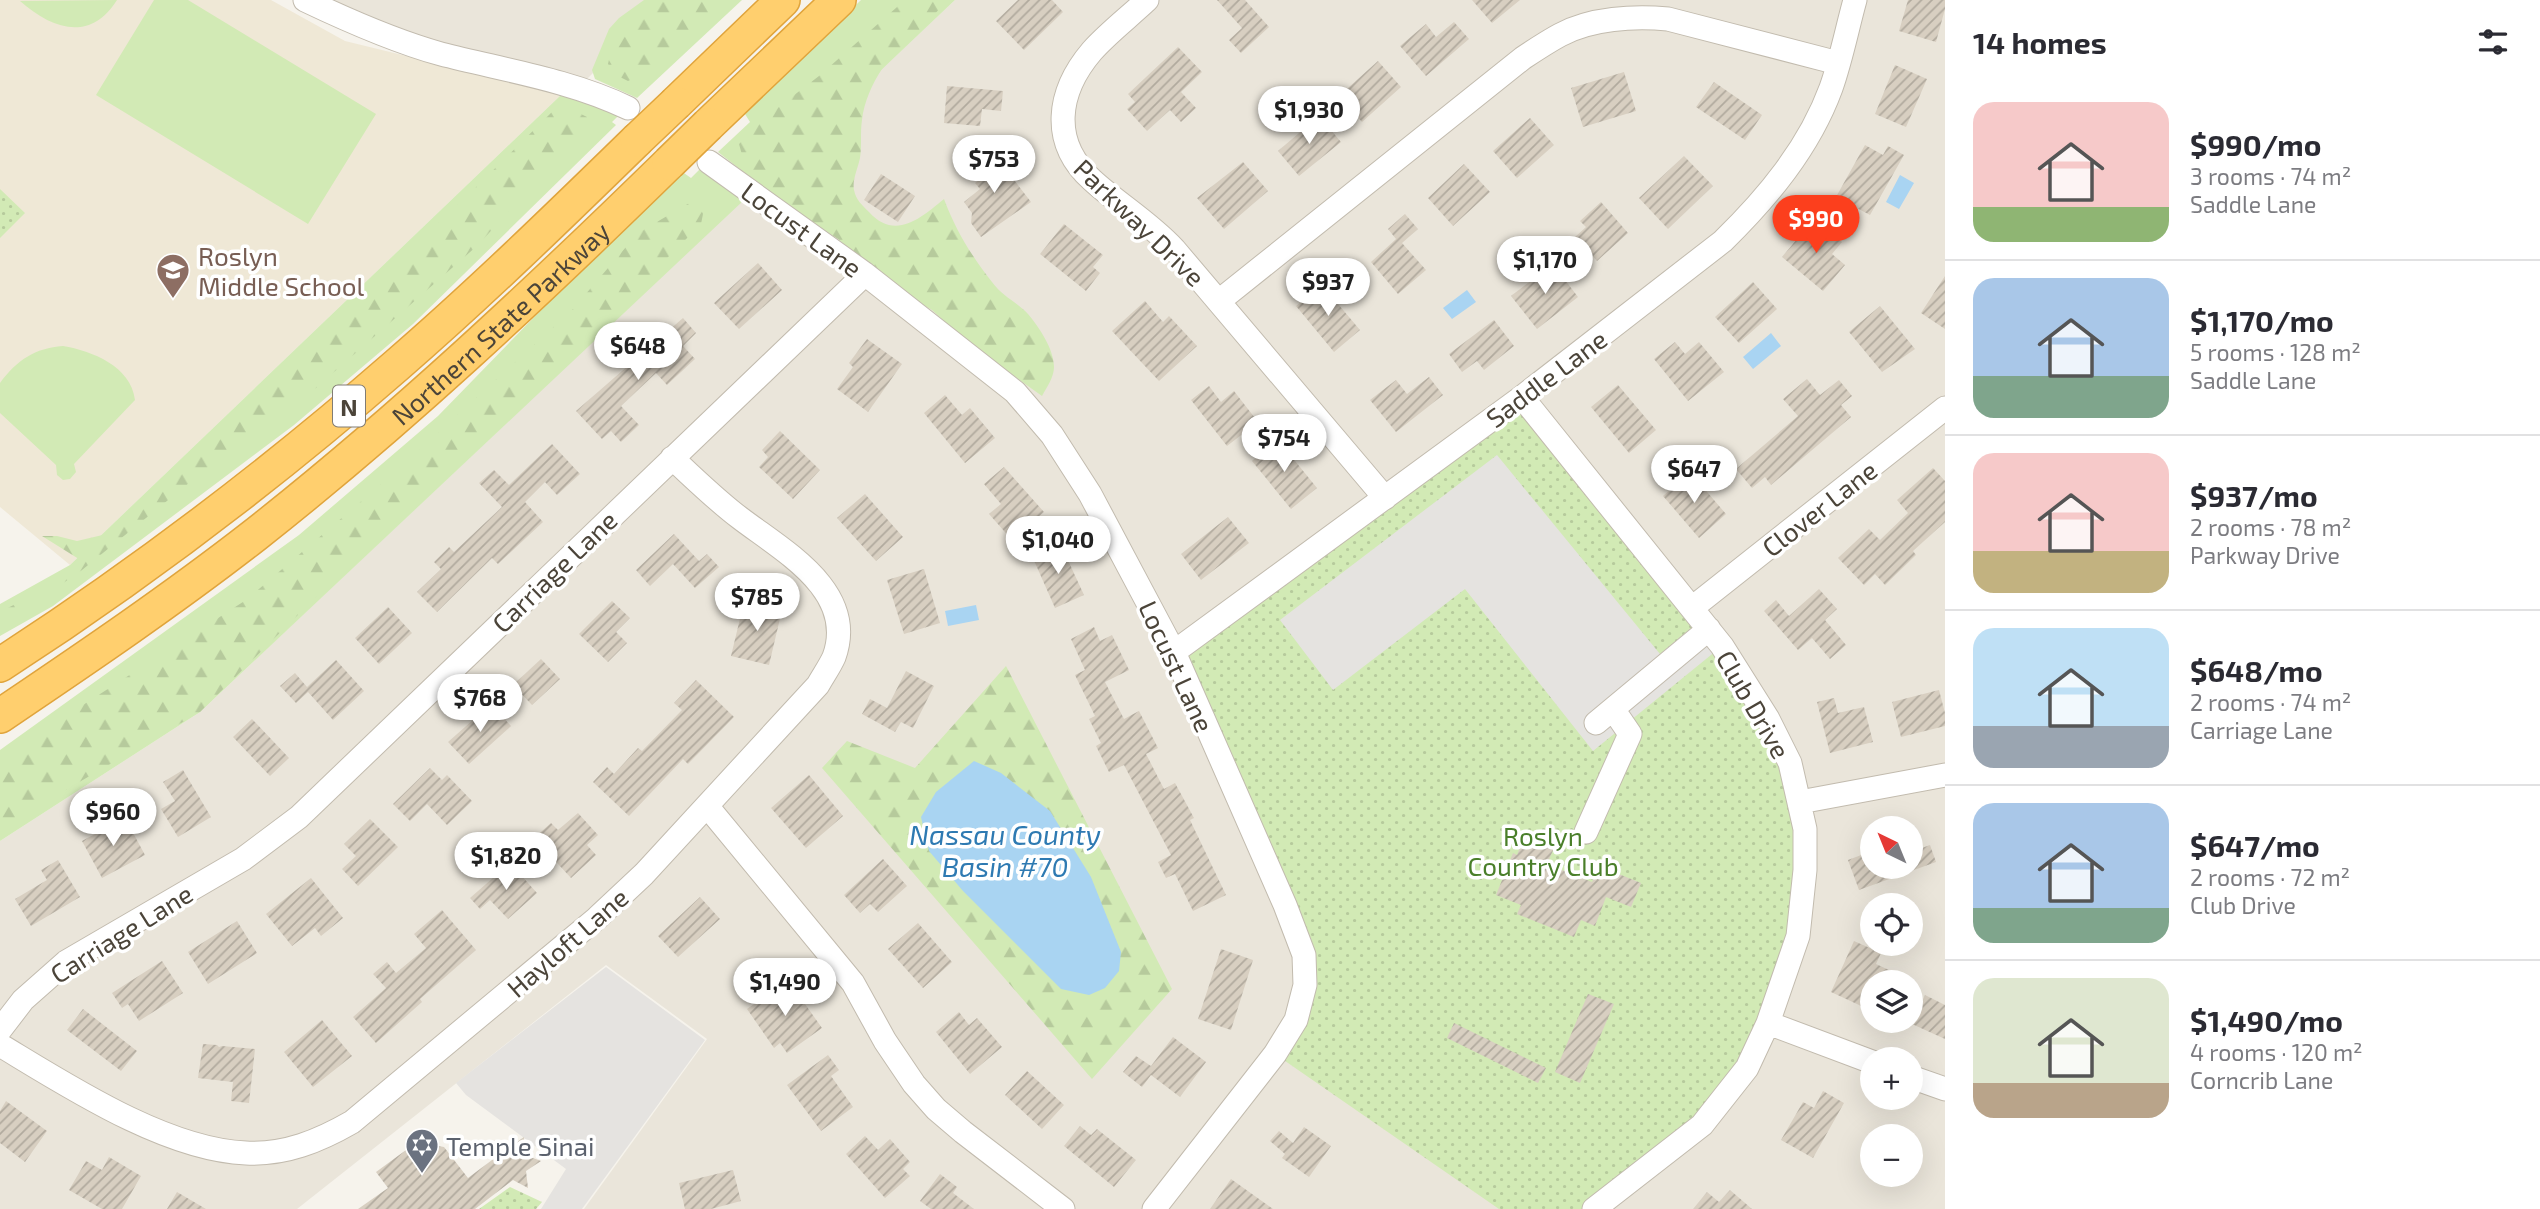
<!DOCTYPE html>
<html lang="en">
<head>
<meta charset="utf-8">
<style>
	body { margin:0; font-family:"Exo 2",sans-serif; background:#f2f2f3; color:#2b2b33; height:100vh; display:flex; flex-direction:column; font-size:26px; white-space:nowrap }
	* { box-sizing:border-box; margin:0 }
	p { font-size:23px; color:#7c7c81 }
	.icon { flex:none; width:38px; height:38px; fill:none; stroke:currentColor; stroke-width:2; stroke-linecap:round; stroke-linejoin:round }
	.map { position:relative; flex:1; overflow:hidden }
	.details { display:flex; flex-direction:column; background:#fff; width:595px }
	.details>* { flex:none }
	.needle { width:46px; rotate:317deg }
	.controls { position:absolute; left:1860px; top:816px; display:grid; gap:14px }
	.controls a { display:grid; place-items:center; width:63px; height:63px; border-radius:50%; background:#fff; box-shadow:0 7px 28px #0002; font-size:35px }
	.price { position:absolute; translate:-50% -60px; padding:0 16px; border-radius:24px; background:#fff; color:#222; font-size:23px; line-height:46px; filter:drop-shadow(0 2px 4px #0008) }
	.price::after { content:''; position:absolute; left:50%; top:42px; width:21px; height:16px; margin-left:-10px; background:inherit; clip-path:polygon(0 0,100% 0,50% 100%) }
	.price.on { background:#fc3f1d; color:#fff }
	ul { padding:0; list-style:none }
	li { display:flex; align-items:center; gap:21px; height:175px; padding:0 28px }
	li+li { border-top:2px solid #e1e1e2 }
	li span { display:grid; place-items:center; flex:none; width:196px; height:140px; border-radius:21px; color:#555 }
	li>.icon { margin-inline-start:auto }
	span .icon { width:84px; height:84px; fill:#fffc; stroke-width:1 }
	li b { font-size:30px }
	h2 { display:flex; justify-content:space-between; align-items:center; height:84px; padding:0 28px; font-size:30px }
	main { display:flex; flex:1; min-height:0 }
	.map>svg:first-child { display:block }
	.residential { fill:#eae5da; fill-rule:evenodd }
	.education { fill:#efe8d6 }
	.green { fill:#d2eab5 }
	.forest { fill:url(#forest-firs) }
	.park { fill:url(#park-dots) }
	.parking { fill:#e5e3e0 }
	.water { fill:#a9d4f2 }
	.building { fill:url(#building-hatch) }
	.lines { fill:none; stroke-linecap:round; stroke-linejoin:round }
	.minor-casing { stroke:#c2bbae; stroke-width:25 }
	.highway-casing { stroke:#e0a43c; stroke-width:36 }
	.minor { stroke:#fff; stroke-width:23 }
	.highway { stroke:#ffcf6e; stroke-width:33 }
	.highway-bridge-casing { stroke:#e0a43c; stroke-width:36; stroke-linecap:butt }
	.highway-bridge { stroke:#ffcf6e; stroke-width:33 }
	.labels { text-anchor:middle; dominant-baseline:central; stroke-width:7; stroke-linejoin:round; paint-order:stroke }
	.shield { fill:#fff; stroke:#817c74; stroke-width:2 }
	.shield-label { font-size:24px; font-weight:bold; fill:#4b4439 }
	.street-label { font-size:26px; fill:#4b4439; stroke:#fff }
	.education-label { font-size:26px; fill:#785e54; stroke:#fff; text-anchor:start }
	.park-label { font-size:26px; fill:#4a7f2a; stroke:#fff }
	.worship-label { font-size:26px; fill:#5b616d; stroke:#fff; text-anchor:start }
	.water-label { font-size:28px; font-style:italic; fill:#2e7ab2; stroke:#fff }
</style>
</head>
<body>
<main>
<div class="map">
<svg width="1945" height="1209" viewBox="0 0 1945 1209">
	<defs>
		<pattern id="forest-firs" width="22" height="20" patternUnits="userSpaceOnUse" patternTransform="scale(1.75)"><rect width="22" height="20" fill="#d2eab5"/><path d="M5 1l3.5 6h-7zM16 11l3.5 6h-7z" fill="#b6ca9c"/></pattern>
		<pattern id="park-dots" width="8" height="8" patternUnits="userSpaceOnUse" patternTransform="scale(1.75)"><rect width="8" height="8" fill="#d2eab5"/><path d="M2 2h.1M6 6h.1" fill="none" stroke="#b6ca9c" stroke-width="1.8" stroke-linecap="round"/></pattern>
		<pattern id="building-hatch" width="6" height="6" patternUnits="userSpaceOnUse" patternTransform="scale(1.75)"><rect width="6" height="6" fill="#d8cfc1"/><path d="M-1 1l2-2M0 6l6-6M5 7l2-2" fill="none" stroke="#b1aa9e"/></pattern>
	</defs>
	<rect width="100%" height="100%" fill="#f6f3ec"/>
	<path class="residential" d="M323 0H666L586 80 378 27Z
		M955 0H1945V1209H584L707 1039 606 965 297 1209H0V841L200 712ZM1872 828H1911V866H1872ZM1872 905H1911V943H1872ZM1872 982H1911V1020H1872ZM1872 1059H1911V1097H1872ZM1872 1136H1911V1174H1872Z"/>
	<path class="education" d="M0 0H271L345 41 562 94 70 565 0 507Z"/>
	<path class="green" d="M117 0C90 43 52 29 20 1Z
		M154 0H188L376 114 308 224 96 95Z
		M644 0H742L637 98 595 79 592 70 609 29 619 18Z
		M861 0H955L760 185 718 152 750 122 745 114Z
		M562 94 594 104 618 116 612 122 616 125 413 324 294 425 53 606 0 636V604L70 565Z
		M700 169 743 201 200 712 0 841V750L299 535 438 416 586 264 681 171 691 178Z
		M63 346C92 351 131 366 135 400L74 464 76 472 70 479 63 480 57 475 56 465 0 413V383C17 360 35 348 63 346Z"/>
	<path class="forest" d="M664 0H727L648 72 628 81 616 75 608 64C616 30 630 14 664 0Z
		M905 0H948L882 69C872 84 864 102 862 120 860 133 862 145 860 158 858 168 852 180 854 190 856 200 862 205 869 212 895 241 921 218 944 199 956 231 971 255 992 282 1003 297 1017 302 1028 314 1039 327 1054 349 1054 367 1054 377 1047 387 1042 396L968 343 932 310 895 289 838 239 779 201 760 185 746 169 739 144 755 125 819 76Z
		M554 110H573L587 117 584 129 478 245 316 388 194 479 82 570 0 627V612L54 584 82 561 42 536H57L77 541 111 533 242 414 337 316 464 199Z
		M691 202 704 209 701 224 576 350 451 463 200 712 0 828V769L69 714 246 600 393 474 572 310 638 233Z
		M1006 666 1172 989 1092 1079 822 768 847 741 915 768Z"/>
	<path class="park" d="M0 189 25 213 0 238Z
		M1525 398 1722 646 1802 811 1798 936 1728 1095 1594 1209H1499L1275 1054 1305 985 1174 652Z
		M510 1187 542 1202 536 1209H479Z"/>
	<path class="parking" d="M1497 455 1660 654 1701 620 1722 646 1593 751 1465 589 1333 690 1280 620Z
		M606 967 705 1040 582 1209H541L566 1169 466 1095 456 1083Z"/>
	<path class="water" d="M1900 175 1914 183 1899 209 1886 202Z
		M1520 246 1530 258 1508 275 1499 263Z
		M1467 290 1476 302 1452 319 1443 308Z
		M1771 333 1781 346 1753 369 1743 357Z
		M976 605 979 620 948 626 945 611Z
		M974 761 1001 773 1050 811 1091 877 1121 952 1119 971 1105 988 1089 995 1061 989 963 891 929 851 921 817 936 792Z"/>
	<path class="building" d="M1018 0H1052L1063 12 1024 50 996 21Z
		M1217 0H1245L1269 27 1241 53 1229 40 1242 28Z
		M1472 0H1520L1492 23Z
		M1908 0H1945V9L1936 42 1899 31Z
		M1454 22 1469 39 1426 76 1400 46 1426 24 1436 37Z
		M1178 47 1202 72 1181 92 1196 108 1181 122 1170 110 1147 131 1127 109 1135 102 1128 94Z
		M1378 61 1401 87 1362 122 1339 96Z
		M1895 65 1927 79 1906 127 1875 114Z
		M1624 72 1636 111 1583 127 1571 88Z
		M1714 82 1762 115 1745 140 1696 107Z
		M947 86 1003 91 1001 111 982 109 980 126 944 123Z
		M1319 116 1341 142 1299 176 1278 151Z
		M1530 118 1554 145 1517 178 1493 151Z
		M1865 145 1883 155 1888 146 1904 155 1870 215 1836 197Z
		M991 150 1031 202 981 237 971 223 972 213 964 202 980 189 975 183 982 178 972 165Z
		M1684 156 1713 186 1668 229 1639 198Z
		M1243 162 1268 191 1224 229 1197 198Z
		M1464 164 1490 192 1453 226 1428 198Z
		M881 174 915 196 898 222 864 200Z
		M1601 202 1628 233 1597 261 1575 237 1586 227 1580 221Z
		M1405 214 1418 229 1402 243 1426 270 1398 294 1371 262 1396 239 1388 229Z
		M1814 219 1842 242 1832 254 1845 265 1823 291 1782 257Z
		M1064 224 1103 255 1093 267 1100 273 1086 291 1040 254Z
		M758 263 782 290 739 329 714 303Z
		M1553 264 1578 297 1537 329 1511 296Z
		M1945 276V329L1921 313Z
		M1753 282 1777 309 1739 343 1715 317Z
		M1322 285 1360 330 1334 352 1296 306Z
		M1145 301 1163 322 1169 316 1197 346 1159 381 1112 331Z
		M1880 306 1915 349 1882 372 1849 332Z
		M683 318 696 333 683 346 695 359 667 385 656 373 621 406 639 425 621 442 611 431 602 439 576 411Z
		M1494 320 1514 346 1484 370 1477 361 1462 372 1449 354Z
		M867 339 902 364 868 412 837 389 853 367 849 363Z
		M1675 342 1685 354 1699 342 1724 372 1688 401 1654 359Z
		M1429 377 1443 395 1396 432 1370 400 1396 380 1407 394Z
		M1807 379 1820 395 1839 380 1852 396 1841 405 1851 417 1771 485 1765 477 1752 488 1736 469 1798 416 1783 399Z
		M1618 385 1656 430 1629 453 1591 407Z
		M1209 386 1221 402 1234 391 1258 422 1227 446 1191 400Z
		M945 395 962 415 970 408 995 438 965 463 924 413Z
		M780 431 820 470 793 499 759 467 768 457 762 450Z
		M1278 440 1317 488 1291 509 1252 461Z
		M552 444 580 474 557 495 545 482 525 502 543 522 498 564 492 558 437 612 417 592 441 569 434 562 449 547 454 552 502 507 479 483 494 470 509 485Z
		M1004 467 1044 512 1012 540 989 514 1001 504 984 484Z
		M1933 468 1945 481V522L1913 551 1916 555 1885 585 1875 574 1864 585 1838 558 1869 529 1880 540 1908 513 1897 500Z
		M1690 472 1726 514 1699 538 1663 496Z
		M865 494 903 537 876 561 837 518Z
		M1228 517 1249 543 1201 580 1181 554Z
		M674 534 699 561 707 554 719 567 695 588 673 564 650 586 636 570Z
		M1060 543 1084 595 1055 608 1032 556Z
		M924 569 940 623 904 634 887 580Z
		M1819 589 1837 609 1825 620 1846 645 1830 659 1812 638 1798 650 1764 611 1776 600 1789 616Z
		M612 601 630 618 616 632 627 643 608 662 579 634Z
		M744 602 782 610 769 665 731 656Z
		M388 607 412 633 379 664 355 638Z
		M1094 627 1100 641 1112 635 1129 670 1105 682 1124 719 1139 711 1158 748 1146 754 1164 789 1175 783 1194 818 1190 820 1226 895 1193 911 1175 874 1166 878 1158 862 1171 855 1124 765 1109 772 1096 746 1101 743 1089 719 1095 716 1075 675 1085 670 1071 639Z
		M541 659 560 679 532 705 513 685Z
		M336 660 364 691 333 720 308 692 296 703 280 686 295 673 307 687Z
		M906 671 934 686 913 728 901 722 895 732 862 714 870 699 887 708Z
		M696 680 734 717 688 764 683 759 629 816 593 782 607 767 614 774 638 748 642 751 682 710 674 703Z
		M1939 690 1945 713V726L1901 737 1892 702Z
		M1834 698 1838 713 1864 707 1873 742 1830 753 1817 702Z
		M491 704 511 726 469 764 448 742Z
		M252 719 289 758 270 776 233 737Z
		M430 768 442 780 447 775 472 801 447 825 427 804 410 821 393 804Z
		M183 770 211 817 178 837 161 809 175 801 163 782Z
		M809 775 843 816 806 848 771 808Z
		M578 813 598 835 587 845 596 855 571 878 534 838 551 823 558 830Z
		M125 818 145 855 102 878 82 841Z
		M370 819 398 847 358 886 342 869 356 856 344 844Z
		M1524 836 1554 848 1547 864 1592 882 1599 866 1641 883 1631 907 1606 897 1595 926 1581 920 1574 937 1517 914 1521 905 1496 895 1513 853 1517 855Z
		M1930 845 1936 862 1859 890 1848 860 1872 851V866H1911V852Z
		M883 859 907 886 878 912 870 904 860 913 844 895Z
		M58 860 80 897 31 926 15 899 47 880 41 870Z
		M510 863 537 893 508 919 490 900 480 909 470 898Z
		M311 878 343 918 321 936 315 928 292 946 266 914Z
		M700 897 720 919 678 957 658 936Z
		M442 910 476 950 420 999 422 1002 376 1043 353 1017 386 988 373 974 387 962 396 973 426 948 414 934Z
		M237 921 257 953 208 984 188 952Z
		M918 923 952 962 923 988 888 949Z
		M1854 941 1881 953 1876 964 1915 982H1872V1011L1831 992Z
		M1221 949 1253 960 1231 1030 1198 1019Z
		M162 961 183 993 139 1021 128 1004 122 1008 112 993Z
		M788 980 822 1028 787 1053 780 1043 774 1048 747 1009Z
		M1588 994 1614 1004 1580 1083 1555 1072Z
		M1925 995 1945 1005V1039L1912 1024Z
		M83 1009 137 1051 121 1071 67 1030Z
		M959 1012 969 1025 977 1018 1002 1047 970 1074 936 1032Z
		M322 1020 352 1056 313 1087 284 1052Z
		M1454 1023 1546 1068 1538 1083 1447 1038Z
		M1173 1037 1206 1062 1180 1097 1151 1075 1142 1087 1123 1072 1136 1056 1151 1066Z
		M203 1044 217 1045 219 1047 222 1046 255 1049 249 1103 231 1101 233 1082 198 1078Z
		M828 1055 839 1070 831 1076 853 1107 821 1131 787 1085Z
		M1027 1071 1064 1105 1042 1129 1005 1095Z
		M1823 1091 1844 1103 1813 1158 1781 1140 1803 1102 1814 1108Z
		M6 1101 47 1131 25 1162 0 1143V1111Z
		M1080 1126 1091 1135 1097 1129 1136 1160 1114 1187 1064 1146Z
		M1304 1127 1331 1146 1309 1177 1282 1158 1285 1154 1270 1141 1279 1131 1293 1143Z
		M865 1136 878 1150 890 1139 910 1162 903 1169 910 1176 885 1198 846 1154Z
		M524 1137 525 1155 541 1161 526 1171 528 1188 513 1180 475 1209H358L388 1188 376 1172 417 1142 444 1147 468 1178 496 1157 494 1140 509 1148Z
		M109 1157 141 1176 122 1209H102L69 1190 86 1161 102 1170Z
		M733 1170 741 1201 711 1209H685L679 1183Z
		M940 1174 957 1187 953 1193 974 1209H931L920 1201Z
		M1231 1179 1273 1209H1210Z
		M1730 1190 1752 1209H1693L1707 1192 1719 1202Z
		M177 1192 206 1209H167Z"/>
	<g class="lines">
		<defs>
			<path id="minor" d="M305 0C349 21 394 41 441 54 503 70 570 80 628 108
				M1147 0C1129 17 1108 33 1092 51 1057 92 1050 142 1092 180 1118 204 1149 222 1174 249L1385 498
				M709 162 865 274 1015 392 1052 435 1090 494 1174 652 1285 905 1304 955 1305 985 1296 1020 1275 1054 1154 1209
				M1219 301 1523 58C1535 50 1547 42 1560 35 1591 18 1634 16 1668 19L1838 63
				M1522 397 1722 646 1768 719 1790 763 1805 829V870L1798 936 1768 1023 1747 1068 1702 1125 1594 1209
				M1692 608 1945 408
				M1174 652 1522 397 1723 241C1767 198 1809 148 1831 88 1841 60 1847 29 1855 0
				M1596 723 1709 629
				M1800 802 1945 775
				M707 806 853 983 885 1041 914 1084 936 1109 963 1132 1063 1209
				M1586 832 1630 734 1613 709
				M1768 1023 1872 1062
				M0 1030 23 1000 66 962 243 859 299 817 865 274
				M0 1045C68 1086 166 1150 246 1153 285 1155 319 1141 352 1122L597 918 644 874 818 685C823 676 830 666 834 657 858 591 783 551 740 518 716 500 694 478 672 458
				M1911 1077 1945 1089"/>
			<g id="highway">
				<path d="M676 103 783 0"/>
				<path d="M708 125 839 0"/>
				<path d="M0 665C139 575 272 474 397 365 480 293 558 217 637 140"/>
				<path id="s1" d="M0 716C86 658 173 599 255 535 401 420 536 293 669 163"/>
			</g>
		</defs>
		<use href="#minor" class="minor-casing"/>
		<use href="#highway" class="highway-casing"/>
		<use href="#minor" class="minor"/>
		<use href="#highway" class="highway"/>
		<defs>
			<path id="highway-bridge" d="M637 140 676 103
				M669 163 708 125"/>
		</defs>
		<use href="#highway-bridge" class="highway-bridge-casing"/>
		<use href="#highway-bridge" class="highway-bridge"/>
	</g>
	<defs>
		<symbol id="school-pin" viewBox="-11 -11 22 30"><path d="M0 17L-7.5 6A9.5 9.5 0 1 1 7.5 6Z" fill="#8d6e63" stroke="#fff"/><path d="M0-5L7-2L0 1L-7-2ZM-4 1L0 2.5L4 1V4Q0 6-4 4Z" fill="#fff"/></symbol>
		<symbol id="synagogue-pin" viewBox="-11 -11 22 30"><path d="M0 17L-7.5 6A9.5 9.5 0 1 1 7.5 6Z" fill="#6b7280" stroke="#fff"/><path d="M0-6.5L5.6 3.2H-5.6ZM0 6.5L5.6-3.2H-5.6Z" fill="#fff"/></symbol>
	</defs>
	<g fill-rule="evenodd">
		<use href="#school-pin" x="154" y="251" width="38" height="52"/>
		<use href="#synagogue-pin" x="403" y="1126" width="38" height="52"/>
	</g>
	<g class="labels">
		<rect class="shield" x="333" y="385.5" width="32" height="41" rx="5"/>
		<g class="shield-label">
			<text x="349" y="406">N</text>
		</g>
		<g class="street-label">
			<text transform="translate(1140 222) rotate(44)">Parkway Drive</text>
			<text transform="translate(802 229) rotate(36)">Locust Lane</text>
			<text stroke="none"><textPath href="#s1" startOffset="637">Northern State Parkway</textPath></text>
			<text transform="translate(1546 378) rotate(-37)">Saddle Lane</text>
			<text transform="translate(1819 508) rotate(-38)">Clover Lane</text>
			<text transform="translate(554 571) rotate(-44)">Carriage Lane</text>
			<text transform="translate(1177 666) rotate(65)">Locust Lane</text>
			<text transform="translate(1754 704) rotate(60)">Club Drive</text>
			<text transform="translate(121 933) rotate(-32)">Carriage Lane</text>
			<text transform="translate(567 942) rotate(-41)">Hayloft Lane</text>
		</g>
		<g class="education-label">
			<text x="198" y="255">Roslyn<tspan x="198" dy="30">Middle School</tspan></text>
		</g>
		<g class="park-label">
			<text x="1543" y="835">Roslyn<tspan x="1543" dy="30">Country Club</tspan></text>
		</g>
		<g class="worship-label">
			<text x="446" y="1145">Temple Sinai</text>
		</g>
		<g class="water-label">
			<text x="1005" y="834">Nassau County<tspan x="1005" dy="32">Basin #70</tspan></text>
		</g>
	</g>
</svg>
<div class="controls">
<a><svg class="needle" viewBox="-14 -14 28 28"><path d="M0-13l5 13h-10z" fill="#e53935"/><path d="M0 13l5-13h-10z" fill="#7c7c81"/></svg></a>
<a><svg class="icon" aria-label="locate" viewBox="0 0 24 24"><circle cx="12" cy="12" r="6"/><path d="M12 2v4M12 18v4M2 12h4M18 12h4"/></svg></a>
<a><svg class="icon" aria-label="layers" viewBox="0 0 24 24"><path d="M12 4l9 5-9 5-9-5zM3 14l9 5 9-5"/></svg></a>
<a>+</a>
<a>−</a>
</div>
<b class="price" style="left:1309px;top:146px">$1,930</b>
<b class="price" style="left:994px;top:195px">$753</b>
<b class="price on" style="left:1816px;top:255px">$990</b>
<b class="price" style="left:1545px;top:296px">$1,170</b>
<b class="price" style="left:1328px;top:318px">$937</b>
<b class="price" style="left:638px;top:382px">$648</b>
<b class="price" style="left:1284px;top:474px">$754</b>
<b class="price" style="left:1694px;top:505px">$647</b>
<b class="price" style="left:1058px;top:576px">$1,040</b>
<b class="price" style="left:757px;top:633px">$785</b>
<b class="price" style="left:480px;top:734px">$768</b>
<b class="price" style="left:113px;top:848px">$960</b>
<b class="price" style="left:506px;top:892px">$1,820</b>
<b class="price" style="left:785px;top:1018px">$1,490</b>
</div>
<section class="details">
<h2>14 homes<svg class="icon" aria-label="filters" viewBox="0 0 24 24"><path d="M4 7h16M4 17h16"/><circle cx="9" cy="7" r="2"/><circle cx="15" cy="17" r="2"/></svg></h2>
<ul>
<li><span style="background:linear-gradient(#f6c9c9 75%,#8fb573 0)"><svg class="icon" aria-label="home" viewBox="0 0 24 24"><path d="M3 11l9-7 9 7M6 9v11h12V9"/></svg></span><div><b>$990/mo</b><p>3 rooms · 74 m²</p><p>Saddle Lane</p></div></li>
<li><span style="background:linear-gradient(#a9c7e8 70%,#7fa58c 0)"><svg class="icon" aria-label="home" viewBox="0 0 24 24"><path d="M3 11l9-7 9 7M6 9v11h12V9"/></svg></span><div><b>$1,170/mo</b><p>5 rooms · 128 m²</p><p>Saddle Lane</p></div></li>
<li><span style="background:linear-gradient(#f6c9c9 70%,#c2b280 0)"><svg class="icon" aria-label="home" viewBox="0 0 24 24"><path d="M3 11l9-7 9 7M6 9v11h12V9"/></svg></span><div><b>$937/mo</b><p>2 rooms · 78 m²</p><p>Parkway Drive</p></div></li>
<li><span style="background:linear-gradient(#bfe0f5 70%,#9aa5b1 0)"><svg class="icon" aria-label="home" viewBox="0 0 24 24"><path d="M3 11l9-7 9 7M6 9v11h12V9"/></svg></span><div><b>$648/mo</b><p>2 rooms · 74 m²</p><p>Carriage Lane</p></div></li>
<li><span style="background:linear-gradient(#a9c7e8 75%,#7fa58c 0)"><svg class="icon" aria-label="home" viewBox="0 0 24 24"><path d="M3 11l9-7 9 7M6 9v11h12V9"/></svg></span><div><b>$647/mo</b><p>2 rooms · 72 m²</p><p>Club Drive</p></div></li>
<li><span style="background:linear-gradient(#dfe7d0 75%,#b9a48a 0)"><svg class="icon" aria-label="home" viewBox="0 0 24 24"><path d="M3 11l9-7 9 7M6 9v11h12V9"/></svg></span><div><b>$1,490/mo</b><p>4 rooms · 120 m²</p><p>Corncrib Lane</p></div></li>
</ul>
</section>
</main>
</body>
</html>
